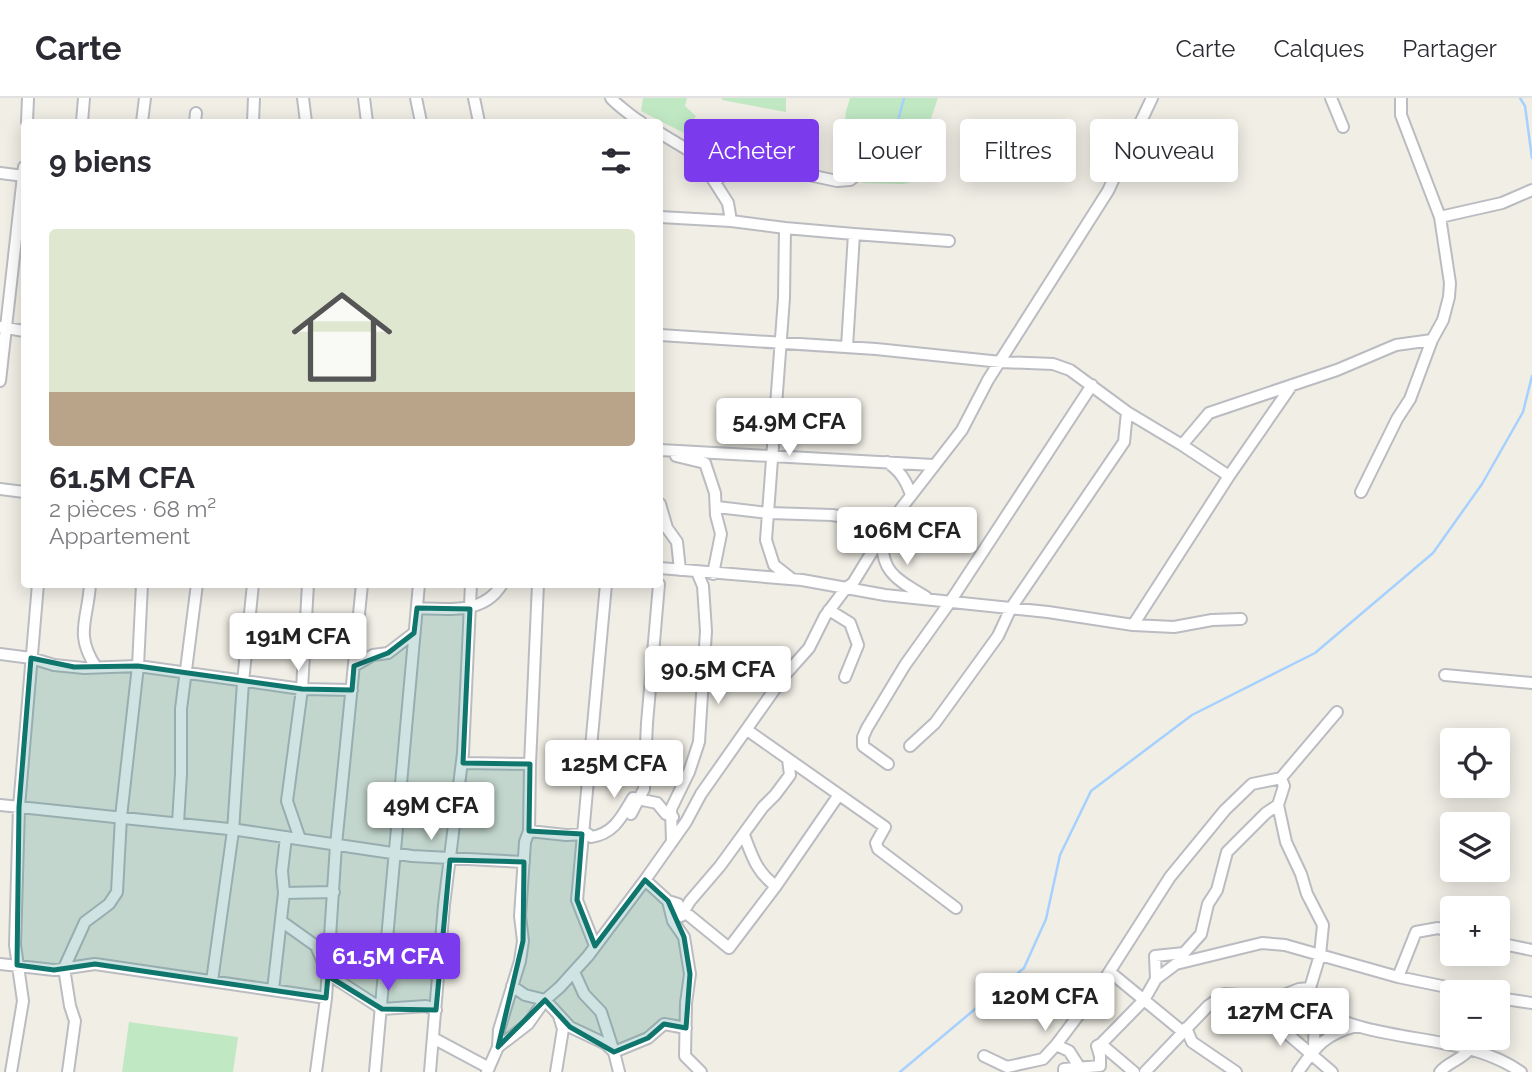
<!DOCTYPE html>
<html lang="fr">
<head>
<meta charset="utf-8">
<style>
	body { margin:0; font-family:Raleway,sans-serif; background:#f7f7f7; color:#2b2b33; height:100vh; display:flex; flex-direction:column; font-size:26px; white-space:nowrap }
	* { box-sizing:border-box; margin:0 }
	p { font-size:23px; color:#7c7c81 }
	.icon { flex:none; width:38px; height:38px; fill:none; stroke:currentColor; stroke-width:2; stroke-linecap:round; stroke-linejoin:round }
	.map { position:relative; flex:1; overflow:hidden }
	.panel { position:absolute; left:21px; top:21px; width:642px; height:469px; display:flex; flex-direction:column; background:#fff; border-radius:7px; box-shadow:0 4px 18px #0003 }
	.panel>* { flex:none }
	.hud { position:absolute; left:684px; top:21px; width:665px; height:63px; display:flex; gap:14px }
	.controls { position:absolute; left:1440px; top:630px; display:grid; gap:14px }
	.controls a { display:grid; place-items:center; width:70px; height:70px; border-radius:7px; background:#fff; box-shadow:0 4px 18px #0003; font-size:35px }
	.price { position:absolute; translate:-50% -60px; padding:0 16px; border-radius:7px; background:#fff; color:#222; font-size:23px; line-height:46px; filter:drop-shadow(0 2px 4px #0008) }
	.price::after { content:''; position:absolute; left:50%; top:42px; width:21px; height:16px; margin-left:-10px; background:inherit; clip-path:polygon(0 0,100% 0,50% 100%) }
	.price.active { background:#7c3aed; color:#fff }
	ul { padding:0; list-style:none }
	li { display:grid; align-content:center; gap:14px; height:371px; padding:0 28px }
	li+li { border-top:2px solid #e1e1e2 }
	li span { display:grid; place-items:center; height:217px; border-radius:7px; color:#555 }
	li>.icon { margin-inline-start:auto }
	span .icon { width:126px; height:126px; fill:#fffc; stroke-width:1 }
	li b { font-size:30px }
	h2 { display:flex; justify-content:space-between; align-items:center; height:84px; padding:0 28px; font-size:30px }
	.tag { padding:0 24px; border-radius:7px; background:#fff; box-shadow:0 4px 18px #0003; font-size:24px; line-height:63px }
	.tag.active { background:#7c3aed; color:#fff }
	header { display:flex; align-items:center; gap:42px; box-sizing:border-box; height:98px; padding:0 35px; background:#fff; border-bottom:2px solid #e1e1e2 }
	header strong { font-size:33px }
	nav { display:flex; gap:38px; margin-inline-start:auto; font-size:24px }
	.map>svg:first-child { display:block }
	.green { fill:#c0e9c3 }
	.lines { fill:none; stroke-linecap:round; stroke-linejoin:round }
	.stream { stroke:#a6d1ff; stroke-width:2.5 }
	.minor-casing { stroke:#babcc1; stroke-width:14 }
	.minor { stroke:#fff; stroke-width:10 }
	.marked { fill:#0f766e; fill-opacity:0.2; stroke:#0f766e; stroke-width:5; stroke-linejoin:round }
</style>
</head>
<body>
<header>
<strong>Carte</strong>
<nav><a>Carte</a><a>Calques</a><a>Partager</a></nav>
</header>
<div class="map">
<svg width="1532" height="974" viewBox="0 0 1532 974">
	<rect width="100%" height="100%" fill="#f0eee5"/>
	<path class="green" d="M643 0H687L685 8 696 18 686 36 641 13Z
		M722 0H786V14L722 2Z
		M850 0H938L928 29 941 59 936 78 903 86 863 85 840 69 846 13Z
		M129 924 238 939 233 974H122Z"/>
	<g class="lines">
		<path class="stream" d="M1520 0 1525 8 1532 60
			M890 53 904 0
			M900 974 1024 870 1046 821 1060 757 1091 693 1192 617 1315 555 1433 455 1482 386 1523 314 1532 278"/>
		<defs>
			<path id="minor" d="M303 0 306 24
				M364 0 367 24
				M416 0 421 24
				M474 0 479 24
				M611 0C614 4 635 21 641 24
				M1331 0 1343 29
				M27 24 28 0
				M82 24 84 0
				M142 24 145 0
				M195 24 196 15
				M253 24 254 0
				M660 35 698 58 728 105 731 123 785 130 784 200 766 442 774 467 792 481
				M0 75 24 78
				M716 84 732 64 753 65 837 83 850 82 868 68
				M660 119 731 123
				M1440 119 1502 105 1532 92
				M785 130 854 136 847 249
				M854 136 949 143
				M0 229 24 233
				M660 237 876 251 1001 264 1053 266 1070 272 1127 314 1182 347 1229 378
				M0 283 24 69
				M1182 347 1209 315 1337 272 1396 247 1432 242
				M660 352 933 367
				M676 358 705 365 715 395 716 417 721 436 713 476
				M887 364C900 373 906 382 911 397
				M0 391 24 394
				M1361 394 1397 321 1410 301 1432 242 1443 222 1449 199 1450 185 1440 119 1401 17V0
				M660 406 667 430 677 444 680 472
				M717 409 769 415 832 417 889 426
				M883 438C879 474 898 482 926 499
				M660 470 802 482 885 497 1048 514 1133 527 1174 529 1212 522 1241 521
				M90 486C88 522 74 536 96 569
				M417 510C447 511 484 517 502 486
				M829 512 850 525 858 547 845 579
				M1133 527 1229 378 1292 287
				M0 556 31 560 54 567 84 570 138 568 302 591 352 592
				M354 568 373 557 388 555 414 535
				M1445 577 1532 585
				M747 632 885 729 876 745 878 751 956 810
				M910 648 935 625 998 538 1011 510 1124 344 1127 314
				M462 665 530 666
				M888 666 863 648V639L867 630 905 567 950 504 1092 287
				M0 707 238 732 412 758 524 764
				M631 716 644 691 647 625 659 486
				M178 725 181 676V611L197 486
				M529 733 566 737 588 736 591 739C614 736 622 718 633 700L657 705 666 716 673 719
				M744 737C752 758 757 775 776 788
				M286 739 282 773 284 795 334 794
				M300 741 287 703 302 591 308 486
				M672 744 671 711 689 674 699 644 706 533 703 488 697 474
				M645 782 668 803 678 806 681 818 686 815 729 850 776 788 838 698
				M668 803 673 823 684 839 690 876 686 905 685 958 701 974
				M681 818 690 803 720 768 763 709 775 697 790 677 788 661
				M281 823 316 848 328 876 382 911 426 908 436 912
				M1498 845 1532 852
				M595 848 577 802 606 486
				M0 866 54 872 95 866 326 900
				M574 874 584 896 601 914 614 954 648 940 664 926 686 930
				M1110 874 1183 934
				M1398 879 1416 834 1438 830 1452 834
				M1156 881 1176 866 1262 845 1285 847 1320 857 1323 827 1307 796 1301 776 1286 744 1278 707 1284 688 1281 680 1337 614
				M212 883 233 733 243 584 253 486
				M512 888 525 897 545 902 570 929 606 946 614 954 619 974
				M273 892 284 795
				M1471 894 1398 879 1320 857 1310 890 1315 910C1378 948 1462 933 1521 974
				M1498 900 1532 905
				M1248 902 1276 900 1299 891 1310 890
				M1186 930 1192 944 1236 974
				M433 940 489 970
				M1056 947 1099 890 1170 779 1225 712 1252 686 1281 680
				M498 949 528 926 545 902 560 889 588 858 645 782 686 724 701 696 784 578 809 550 825 518 846 490 853 485 889 426 962 332 988 282 1108 93 1152 0
				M1314 951 1315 910
				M984 958 1007 969 1043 961 1056 947 1069 953 1080 970
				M11 974 23 903 15 847 19 709 38 486
				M68 974 75 923 70 908 64 870 85 824 109 806 117 794 121 719 138 568 142 486
				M316 974 326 900 336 747 362 486
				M375 974 419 486
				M430 974 444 807 463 655 471 486
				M487 974 498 949 499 932 520 863 523 843 520 818 525 744 529 733 530 666 538 486
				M556 974 563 931 559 918
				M1064 974V971L1100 968V958L1097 948 1101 946
				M1134 974 1101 946 1144 902 1156 881 1155 858 1184 855 1201 836 1208 806 1217 792 1227 754 1266 715 1278 707
				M1145 974 1208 908 1225 896 1240 897 1248 902 1332 974
				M1298 974C1316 948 1325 936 1357 928
				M1440 974C1448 964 1461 962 1469 952"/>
		</defs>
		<use href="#minor" class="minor-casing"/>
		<use href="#minor" class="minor"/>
	</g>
	<path class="marked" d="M417 510 470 511 463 665 530 666 529 733 582 736 577 802 595 848 645 782 668 803 684 839 690 876 686 930 664 926 648 940 614 954 570 929 545 902 498 949 523 843 524 764 450 762 436 912 382 911 328 878 326 900 95 866 54 872 17 867 19 709 31 560 74 569 138 568 302 591 352 592 354 568 388 555 414 535Z"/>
</svg>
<div class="controls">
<a><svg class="icon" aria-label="locate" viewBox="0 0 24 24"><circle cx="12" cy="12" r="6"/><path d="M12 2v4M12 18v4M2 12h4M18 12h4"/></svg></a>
<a><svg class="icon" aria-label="layers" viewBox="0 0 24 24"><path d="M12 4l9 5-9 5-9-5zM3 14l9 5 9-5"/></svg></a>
<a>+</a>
<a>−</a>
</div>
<b class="price" style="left:789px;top:360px">54.9M CFA</b>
<b class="price" style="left:907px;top:469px">106M CFA</b>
<b class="price" style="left:298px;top:575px">191M CFA</b>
<b class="price" style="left:718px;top:608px">90.5M CFA</b>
<b class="price" style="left:614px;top:702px">125M CFA</b>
<b class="price" style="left:431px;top:744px">49M CFA</b>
<b class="price active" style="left:388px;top:895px">61.5M CFA</b>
<b class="price" style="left:1045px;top:935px">120M CFA</b>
<b class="price" style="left:1280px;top:950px">127M CFA</b>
<div class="hud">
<a class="tag active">Acheter</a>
<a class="tag">Louer</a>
<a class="tag">Filtres</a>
<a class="tag">Nouveau</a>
</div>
<section class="panel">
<h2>9 biens<svg class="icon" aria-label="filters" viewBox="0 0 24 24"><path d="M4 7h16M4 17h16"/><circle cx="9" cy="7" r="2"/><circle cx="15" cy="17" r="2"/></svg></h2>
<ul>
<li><span style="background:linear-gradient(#dfe7d0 75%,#b9a48a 0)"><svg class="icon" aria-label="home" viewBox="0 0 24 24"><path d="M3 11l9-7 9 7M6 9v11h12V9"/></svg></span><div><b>61.5M CFA</b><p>2 pièces · 68 m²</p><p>Appartement</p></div></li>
</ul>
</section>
</div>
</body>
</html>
